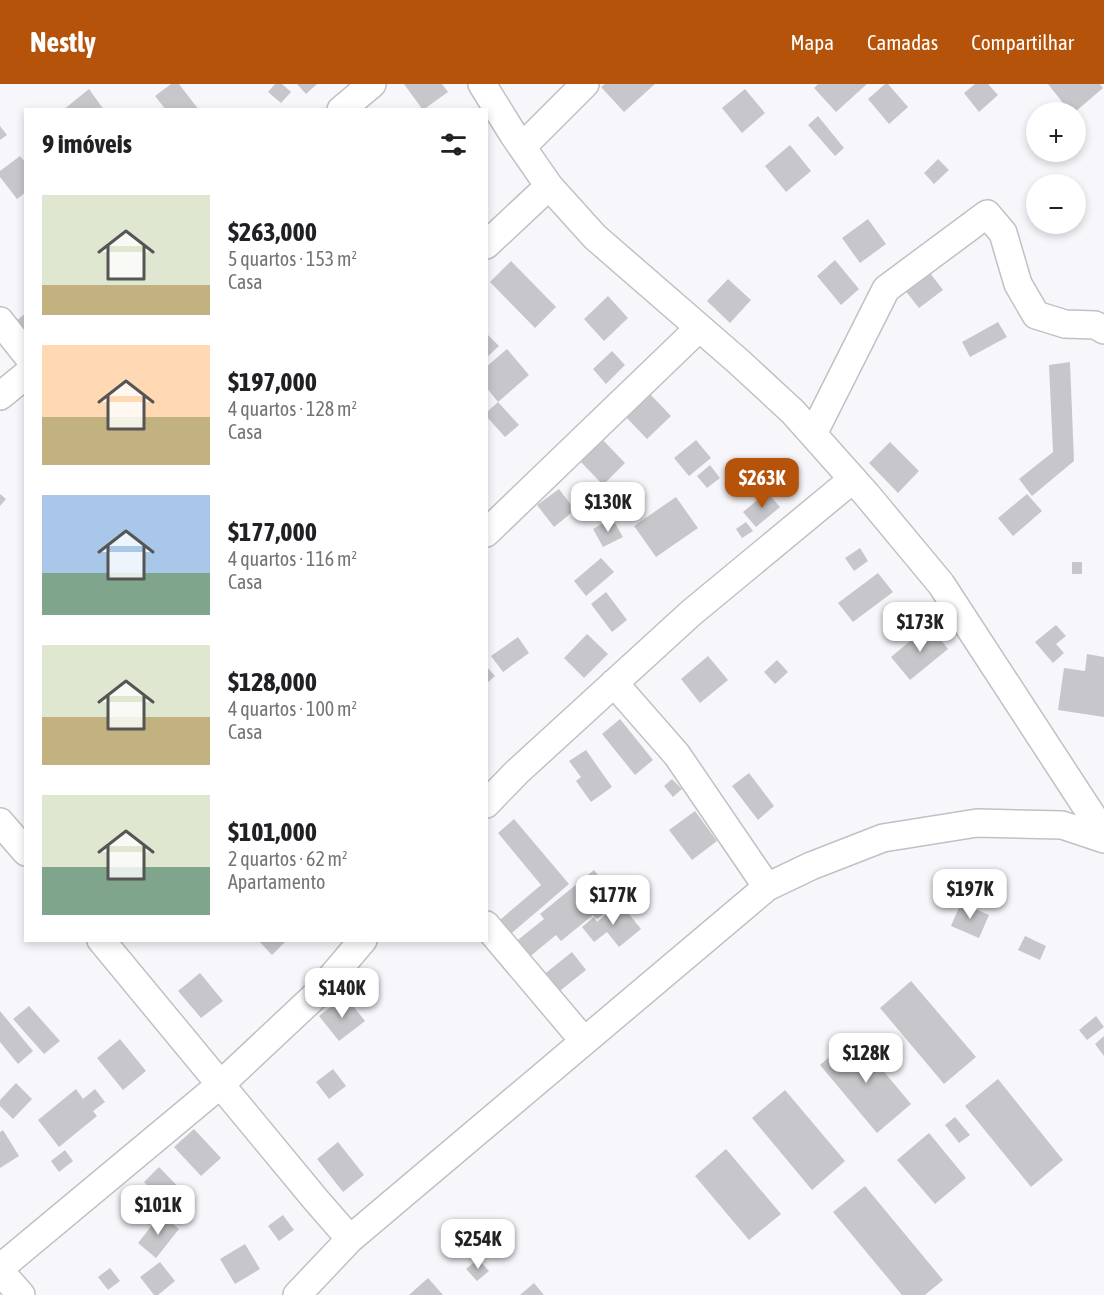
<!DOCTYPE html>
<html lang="pt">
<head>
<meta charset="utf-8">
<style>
	body { margin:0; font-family:"Asap Condensed",sans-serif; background:#f2f2f2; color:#202124; height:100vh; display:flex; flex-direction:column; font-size:22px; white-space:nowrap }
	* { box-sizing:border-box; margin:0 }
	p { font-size:20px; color:#757577 }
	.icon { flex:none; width:33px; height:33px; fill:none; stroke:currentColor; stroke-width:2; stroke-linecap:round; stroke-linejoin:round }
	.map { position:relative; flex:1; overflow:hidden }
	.sheet { position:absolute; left:24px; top:24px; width:464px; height:834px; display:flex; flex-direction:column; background:#fff; border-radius:0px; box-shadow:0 3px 9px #0003 }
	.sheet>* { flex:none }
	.tools { position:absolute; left:1026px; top:18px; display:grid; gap:12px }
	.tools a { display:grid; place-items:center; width:60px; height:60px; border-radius:50%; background:#fff; box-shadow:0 3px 9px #0003; font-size:30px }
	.price { position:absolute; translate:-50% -51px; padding:0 14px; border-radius:12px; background:#fff; color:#222; font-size:20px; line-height:39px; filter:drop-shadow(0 2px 3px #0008) }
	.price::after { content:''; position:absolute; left:50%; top:36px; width:18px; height:14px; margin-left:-9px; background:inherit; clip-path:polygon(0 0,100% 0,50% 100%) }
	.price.selected { background:#b45309; color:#fff }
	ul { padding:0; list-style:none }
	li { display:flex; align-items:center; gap:18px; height:150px; padding:0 18px }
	li span { display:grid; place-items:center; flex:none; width:168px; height:120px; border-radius:0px; color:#555 }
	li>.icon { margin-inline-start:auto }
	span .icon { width:72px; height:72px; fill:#fffc; stroke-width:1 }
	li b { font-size:26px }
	h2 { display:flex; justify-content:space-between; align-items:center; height:72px; padding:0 18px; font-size:26px }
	header { display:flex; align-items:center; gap:36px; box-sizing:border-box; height:84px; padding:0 30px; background:#b45309; color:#fff }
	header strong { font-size:28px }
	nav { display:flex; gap:33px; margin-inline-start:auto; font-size:21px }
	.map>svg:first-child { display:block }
	.building { fill:#c7c7cb }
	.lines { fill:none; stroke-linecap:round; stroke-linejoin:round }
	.minor-casing { stroke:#c1c1c5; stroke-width:30 }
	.minor { stroke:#fff; stroke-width:27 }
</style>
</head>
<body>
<header>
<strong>Nestly</strong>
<nav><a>Mapa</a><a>Camadas</a><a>Compartilhar</a></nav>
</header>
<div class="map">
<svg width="1104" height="1211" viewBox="0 0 1104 1211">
	<rect width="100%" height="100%" fill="#f7f6fb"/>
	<path class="building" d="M171 0H179L199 26H166L155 12Z
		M275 0H282L291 8 281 19 268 8Z
		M297 0H317L306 10Z
		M404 0H442L448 8 423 26Z
		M605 0H655L624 28 601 3Z
		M818 0H867L836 28 814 4Z
		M885 0H888L908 23 889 40 868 15Z
		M975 0H988L998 11 979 28 964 9Z
		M1048 0H1100L1103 4 1075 28H1070Z
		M89 5 104 26H63Z
		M745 5 765 29 742 49 722 24Z
		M818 32 844 64 835 72 808 41Z
		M0 42 7 51 0 56Z
		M790 61 811 87 786 108 765 82Z
		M20 72 26 79V108L17 115 0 93V87Z
		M938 75 949 86 934 100 924 89Z
		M868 135 886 160 860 179 842 154Z
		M835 176 859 205 841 221 817 192Z
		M511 177 556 223 535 244 490 198Z
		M924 181 943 206 919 224 900 200Z
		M728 195 751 216 730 239 707 217Z
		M608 212 628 234 604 257 584 235Z
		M26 229V258L12 240Z
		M998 238 1007 253 970 273 962 258Z
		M486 249 499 262 486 274Z
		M507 265 529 291 498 318 486 303V283Z
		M612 267 625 281 606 300 593 285Z
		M1070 278 1074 377 1032 412 1019 395 1053 368 1049 281Z
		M650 310 671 332 647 355 626 333Z
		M498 318 519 341 505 353 486 332V329Z
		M602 355 625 379 603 401 580 377Z
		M696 356 711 374 689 392 674 374Z
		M890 358 919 387 898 409 869 379Z
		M710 381 720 394 707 404 697 392Z
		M559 405 575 426 554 443 537 421Z
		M767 408 780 423 756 443 743 428Z
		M0 410 6 415 0 422Z
		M1027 410 1042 427 1013 452 998 434Z
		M676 413 698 444 656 473 634 442Z
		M612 434 623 453 603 463 593 445Z
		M746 438 753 447 742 454 736 445Z
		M860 464 868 477 854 487 845 474Z
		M601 474 614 488 586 512 574 497Z
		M1072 478H1082V490H1072Z
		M878 489 893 508 853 538 838 519Z
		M606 508 627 536 612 548 591 520Z
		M929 541 948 565 910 596 891 573Z
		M1056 541 1066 552 1056 560 1064 569 1053 579 1035 558Z
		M587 550 608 570 584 594 564 574Z
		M518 553 529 569 503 588 491 572Z
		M1087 570 1104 573V633L1058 626 1064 584 1085 587Z
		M708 572 728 596 700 619 681 595Z
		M777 576 788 588 775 600 764 588Z
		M486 582 495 592 486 600Z
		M620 635 653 676 635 691 602 650Z
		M586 666 612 703 591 718 576 697 581 693 569 677Z
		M749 689 774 722 758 736 732 702Z
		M672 695 682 705 673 713 664 702Z
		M695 727 717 757 692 776 669 746Z
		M514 735 569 800 506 854 494 841 541 801 498 749Z
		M594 786 619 818 597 835 593 831 561 857 556 851 527 875 514 859 544 835 540 830Z
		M620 819 641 845 619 863 607 848 594 858 582 843 594 833 597 838Z
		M961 819 989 831 979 854 951 842Z
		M1025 852 1046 862 1040 876 1018 866Z
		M258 856H287L272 871Z
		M572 868 586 886 556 910 542 892Z
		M200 889 223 917 201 934 178 907Z
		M911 897 976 973 944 1000 880 924Z
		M345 912 365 937 339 957 319 932Z
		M29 922 60 957 44 970 13 935Z
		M0 927 33 967 18 980 0 958Z
		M1096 932 1104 943 1087 956 1079 946Z
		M854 952 911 1020 877 1049 820 981Z
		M1104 952V972L1095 960Z
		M120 955 146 987 123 1006 97 974Z
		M333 985 346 1002 329 1015 316 998Z
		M998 995 1063 1076 1031 1103 965 1022Z
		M16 999 32 1015 13 1035 0 1022V1016Z
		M76 1005 83 1015 95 1005 105 1018 93 1027 97 1032 59 1063 38 1036Z
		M785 1006 845 1077 812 1106 752 1034Z
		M955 1033 970 1051 959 1059 945 1041Z
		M194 1045 221 1074 201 1092 174 1063Z
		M3 1046 19 1072 0 1084V1048Z
		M929 1049 966 1094 935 1120 897 1076Z
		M338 1058 364 1091 343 1108 317 1075Z
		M726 1065 781 1130 749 1156 695 1092Z
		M65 1066 73 1077 59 1088 51 1077Z
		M159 1083 190 1115 174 1130 144 1098Z
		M865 1102 943 1196 925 1211H902L833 1128Z
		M161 1130 179 1145 156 1174 138 1159Z
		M283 1131 294 1146 279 1157 268 1142Z
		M245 1160 260 1185 235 1200 220 1175Z
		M478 1175 489 1187 477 1197 466 1185Z
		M160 1178 175 1197 158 1211H154L140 1193Z
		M110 1184 120 1197 108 1206 98 1193Z
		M428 1194 443 1211H409Z
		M534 1199 544 1211H520Z"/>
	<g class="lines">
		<defs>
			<path id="minor" d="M482 0 513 50 549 102 595 153 739 278 793 328 867 411 941 500 1104 750
				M341 26 372 0
				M522 63 585 0
				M486 161 549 102
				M0 237 26 270
				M0 312 26 291
				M813 350 886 205 987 130 1003 149 1018 200 1036 231 1065 240 1095 241 1104 246
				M486 449 699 244
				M614 599 677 671 767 803
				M486 720 517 688 691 529 853 395
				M0 738 26 768
				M486 841 584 957
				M101 856 316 1116 350 1155 767 803 811 782 883 754 977 739 1062 741 1104 755
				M0 1184 221 1000 318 909 363 856
				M0 1187 21 1211
				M297 1211 350 1155"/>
		</defs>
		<use href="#minor" class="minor-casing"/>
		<use href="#minor" class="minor"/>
	</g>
</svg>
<div class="tools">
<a>+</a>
<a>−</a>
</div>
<b class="price selected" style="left:762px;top:425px">$263K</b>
<b class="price" style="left:608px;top:449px">$130K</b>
<b class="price" style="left:920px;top:569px">$173K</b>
<b class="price" style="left:970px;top:836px">$197K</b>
<b class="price" style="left:613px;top:842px">$177K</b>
<b class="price" style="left:342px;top:935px">$140K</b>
<b class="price" style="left:866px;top:1000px">$128K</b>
<b class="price" style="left:158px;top:1152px">$101K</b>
<b class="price" style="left:478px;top:1186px">$254K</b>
<section class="sheet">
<h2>9 imóveis<svg class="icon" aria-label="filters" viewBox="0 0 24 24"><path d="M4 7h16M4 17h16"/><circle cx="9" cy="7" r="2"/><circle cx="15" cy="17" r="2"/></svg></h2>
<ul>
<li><span style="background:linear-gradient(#dfe7d0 75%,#c2b280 0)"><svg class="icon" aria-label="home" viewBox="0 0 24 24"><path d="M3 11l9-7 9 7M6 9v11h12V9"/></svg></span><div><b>$263,000</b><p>5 quartos · 153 m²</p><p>Casa</p></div></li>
<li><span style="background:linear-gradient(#ffd9b3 60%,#c2b280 0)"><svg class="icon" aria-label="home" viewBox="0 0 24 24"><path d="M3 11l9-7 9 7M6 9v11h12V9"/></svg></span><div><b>$197,000</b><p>4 quartos · 128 m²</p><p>Casa</p></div></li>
<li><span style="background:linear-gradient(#a9c7e8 65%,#7fa58c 0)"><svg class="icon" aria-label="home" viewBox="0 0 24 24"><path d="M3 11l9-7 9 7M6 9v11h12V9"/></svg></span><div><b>$177,000</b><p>4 quartos · 116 m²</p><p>Casa</p></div></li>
<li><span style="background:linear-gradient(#dfe7d0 60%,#c2b280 0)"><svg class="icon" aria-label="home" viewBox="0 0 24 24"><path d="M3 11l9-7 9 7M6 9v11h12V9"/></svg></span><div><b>$128,000</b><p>4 quartos · 100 m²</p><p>Casa</p></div></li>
<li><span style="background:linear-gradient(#dfe7d0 60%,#7fa58c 0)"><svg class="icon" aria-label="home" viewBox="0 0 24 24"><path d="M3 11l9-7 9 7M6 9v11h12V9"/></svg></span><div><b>$101,000</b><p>2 quartos · 62 m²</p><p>Apartamento</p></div></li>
</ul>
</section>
</div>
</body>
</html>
